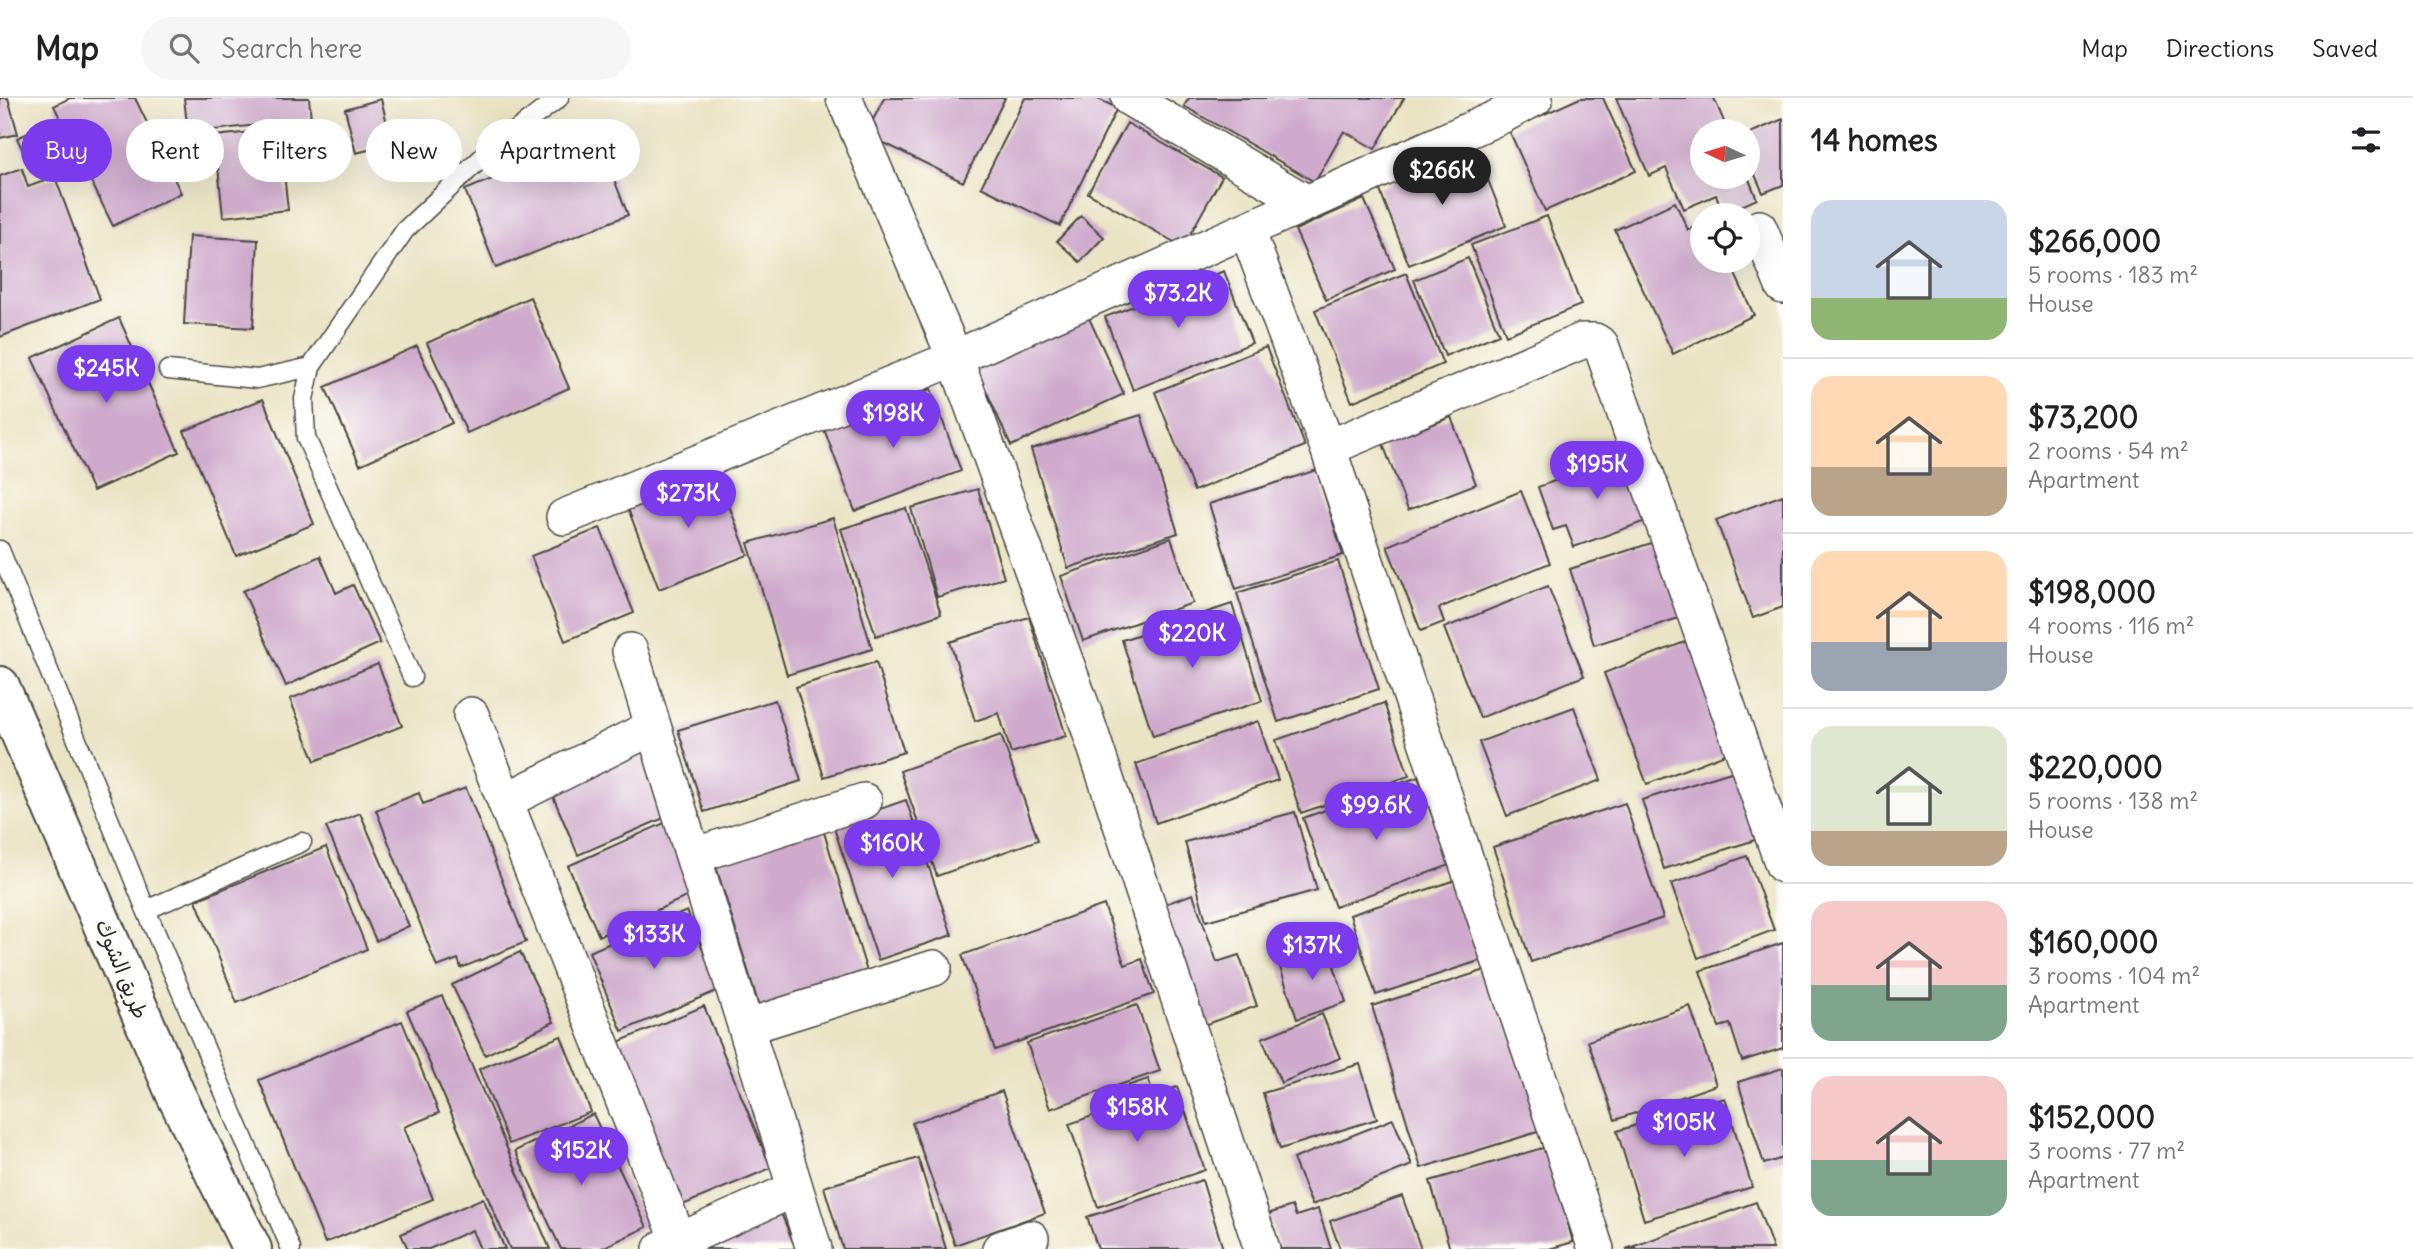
<!DOCTYPE html>
<html lang="en">
<head>
<meta charset="utf-8">
<style>
	body { margin:0; font-family:Delius,"Playpen Sans Arabic",sans-serif; background:#f6f6f6; color:#202124; height:100vh; display:flex; flex-direction:column; font-size:26px; white-space:nowrap }
	* { box-sizing:border-box; margin:0 }
	p { font-size:23px; color:#757577 }
	.icon { flex:none; width:38px; height:38px; fill:none; stroke:currentColor; stroke-width:2; stroke-linecap:round; stroke-linejoin:round }
	.map { position:relative; flex:1; overflow:hidden }
	.panel { display:flex; flex-direction:column; background:#fff; width:630px }
	.panel>* { flex:none }
	.top-card { position:absolute; left:21px; top:21px; width:665px; height:63px; display:flex; gap:14px }
	.needle { width:46px; rotate:274deg }
	.buttons { position:absolute; left:1690px; top:21px; display:grid; gap:14px }
	.buttons a { display:grid; place-items:center; width:70px; height:70px; border-radius:50%; background:#fff; box-shadow:0 7px 28px #0002; font-size:35px }
	.price { position:absolute; translate:-50% -60px; padding:0 16px; border-radius:24px; background:#7c3aed; color:#fff; font-size:23px; line-height:46px; filter:drop-shadow(0 2px 4px #0008) }
	.price::after { content:''; position:absolute; left:50%; top:42px; width:21px; height:16px; margin-left:-10px; background:inherit; clip-path:polygon(0 0,100% 0,50% 100%) }
	.price.on { background:#222; color:#fff }
	ul { padding:0; list-style:none }
	li { display:flex; align-items:center; gap:21px; height:175px; padding:0 28px }
	li+li { border-top:2px solid #e0e0e0 }
	li span { display:grid; place-items:center; flex:none; width:196px; height:140px; border-radius:21px; color:#555 }
	li>.icon { margin-inline-start:auto }
	span .icon { width:84px; height:84px; fill:#fffc; stroke-width:1 }
	li b { font-size:30px }
	h2 { display:flex; justify-content:space-between; align-items:center; height:84px; padding:0 28px; font-size:30px }
	.pill { padding:0 24px; border-radius:32px; background:#fff; box-shadow:0 7px 28px #0002; font-size:24px; line-height:63px }
	.pill.on { background:#7c3aed; color:#fff }
	header { display:flex; align-items:center; gap:42px; box-sizing:border-box; height:98px; padding:0 35px; background:#fff; border-bottom:2px solid #e0e0e0 }
	header strong { font-size:33px }
	nav { display:flex; gap:38px; margin-inline-start:auto; font-size:24px }
	.search { width:490px; height:63px; background:#f6f6f6; display:flex; align-items:center; gap:18px; box-sizing:border-box; padding:0 24px; border-radius:38px; color:#757577; font-size:26px }
	main { display:flex; flex:1; min-height:0 }
	.map>svg:first-child { display:block }
	.building { fill:#cfaacd }
	.lines { fill:none; stroke-linecap:round; stroke-linejoin:round }
	.lane-casing { stroke:#484742; stroke-width:21 }
	.street-casing { stroke:#484742; stroke-width:38 }
	.primary-casing { stroke:#484742; stroke-width:42 }
	.lane { stroke:#fff; stroke-width:18 }
	.street { stroke:#fff; stroke-width:35 }
	.primary { stroke:#fff; stroke-width:38 }
	.labels { text-anchor:middle; dominant-baseline:central; stroke-width:7; stroke-linejoin:round; paint-order:stroke }
	.street-label { font-size:21px; fill:#2b2b2b; stroke:#fdfcf7 }
</style>
</head>
<body>
<header>
<strong>Map</strong>
<div class="search"><svg class="icon" aria-label="search" viewBox="0 0 24 24"><circle cx="10" cy="10" r="6"/><path d="M15 15l6 6"/></svg>Search here</div>
<nav><a>Map</a><a>Directions</a><a>Saved</a></nav>
</header>
<main>
<div class="map">
<svg width="1783" height="1151" viewBox="0 0 1783 1151">
	<rect width="100%" height="100%" fill="#fdfcf7"/>
	<filter id="ink" filterUnits="userSpaceOnUse"><feTurbulence type="fractalNoise" baseFrequency=".0143" numOctaves="2"/><feDisplacementMap in="SourceGraphic" scale="14" xChannelSelector="R" yChannelSelector="G"/><feConvolveMatrix kernelMatrix="1 2 1 2 8 2 1 2 1" color-interpolation-filters="sRGB"/></filter>
	<filter id="wash" filterUnits="userSpaceOnUse"><feTurbulence type="fractalNoise" baseFrequency=".00686" numOctaves="4" result="noise"/><feDisplacementMap in="SourceGraphic" scale="28" xChannelSelector="R" yChannelSelector="G"/><feGaussianBlur stdDeviation="1.57" result="paint"/><feColorMatrix in="noise" values="0 0 0 0 0 0 0 0 0 0 0 0 0 0 0 0 0 1.4 0 .05"/><feComposite in="paint" operator="in"/></filter>
	<g filter="url(#wash)">
		<rect width="100%" height="100%" fill="#eae4c4"/>
		<g id="blocks">
			<path class="building" d="M0 0H8L18 36 0 40Z
				M70 0H135L181 95 113 128 54 8Z
				M184 0H309L311 21 188 35Z
				M884 0H1005L963 84 866 36Z
				M1025 0H1096L1117 10 1060 128 981 89Z
				M1189 0H1404L1375 51 1344 33 1315 84 1184 8Z
				M1580 0H1603L1636 73 1545 113 1509 32Z
				M1616 0H1714L1728 33H1703V79H1748L1757 101 1724 116 1716 97 1684 111 1666 70 1649 78Z
				M381 1 392 46 356 55 345 11Z
				M1783 21V87L1763 95 1748 61V36Z
				M1127 25 1222 79 1183 149 1088 95Z
				M42 29 57 62 32 73 17 40Z
				M279 31 288 112 223 119 215 38Z
				M597 38 628 117 496 170 465 92Z
				M1476 51 1506 128 1409 167 1379 90Z
				M22 70 28 89 55 79 100 201 0 239V78Z
				M1364 101 1395 171 1326 202 1295 132Z
				M1675 104 1688 132 1703 125V163H1729L1754 217 1673 256 1615 132Z
				M1081 118 1104 139 1080 164 1057 143Z
				M1547 118 1581 207 1506 237 1471 147Z
				M189 138 258 142 253 230 184 226Z
				M1468 160 1499 236 1445 258 1414 182Z
				M1224 173 1252 245 1133 292 1105 219Z
				M1406 175 1443 266 1352 304 1315 212Z
				M530 199 569 290 467 335 427 245Z
				M1088 218 1124 296 1011 348 976 270Z
				M119 220 179 354 93 393 32 260Z
				M417 248 452 325 360 367 325 289Z
				M1266 249 1305 348 1194 393 1155 294Z
				M931 291 961 373 855 413 824 331Z
				M263 301 314 426 236 458 184 333Z
				M1141 317 1178 435 1068 470 1031 351Z
				M1451 319 1476 386 1408 412 1383 346Z
				M1630 355 1654 420 1574 449 1566 428 1553 432 1538 389Z
				M1317 372 1343 457 1236 491 1209 406Z
				M716 374 748 457 659 491 627 408Z
				M978 391 1004 480 937 499 911 410Z
				M1521 393 1550 465 1439 510 1444 524 1421 533 1387 448Z
				M1783 397V509L1753 520 1716 422Z
				M906 410 941 516 876 538 841 431Z
				M833 420 872 551 787 577 748 445Z
				M600 430 634 515 565 543 531 458Z
				M1171 440 1193 505 1083 543 1061 478Z
				M1661 442 1685 518 1594 547 1570 471Z
				M320 458 336 495 353 487 380 545 286 588 243 493Z
				M1338 463 1379 591 1278 624 1237 495Z
				M1548 488 1584 578 1480 620 1444 530Z
				M1232 506 1262 603 1153 638 1122 542Z
				M1029 519 1066 638 1011 655 999 615 975 623 950 544Z
				M1690 542 1733 653 1647 686 1604 575Z
				M876 564 904 654 824 679 796 589Z
				M378 566 402 628 315 663 290 601Z
				M775 602 801 683 704 714 678 632Z
				M1384 605 1409 678 1301 715 1276 642Z
				M1574 609 1601 682 1507 718 1479 644Z
				M1258 623 1278 682 1156 725 1136 666Z
				M1001 637 1038 742 937 778 900 673Z
				M642 649 671 717 578 757 549 689Z
				M1737 672 1758 741 1664 771 1642 702Z
				M1418 679 1450 767 1335 809 1303 720Z
				M466 690 526 844 461 870 458 861 437 869 376 712 419 695 423 706Z
				M906 702 952 837 878 862 833 727Z
				M1625 705 1663 820 1531 864 1493 749Z
				M1295 714 1317 792 1206 823 1185 744Z
				M360 715 409 828 376 843 326 729Z
				M671 722 702 792 599 838 568 768Z
				M822 728 868 877 760 911 714 762Z
				M326 749 367 851 237 905 196 802Z
				M1747 758 1774 832 1698 860 1671 786Z
				M1459 781 1485 861 1376 897 1350 817Z
				M1193 796 1217 864 1239 857 1257 908 1201 928 1159 808Z
				M1104 807 1125 867 1142 861 1154 896 995 952 962 857Z
				M687 813 719 892 622 933 589 854Z
				M1783 845V950L1742 963 1730 926 1719 929 1700 873Z
				M1327 847 1346 904 1297 921 1278 863Z
				M520 854 554 924 485 957 452 887Z
				M1495 869 1544 1032 1421 1070 1372 908Z
				M442 898 550 1151H510L407 913Z
				M1137 907 1160 973 1050 1011 1027 945Z
				M704 908 771 1070 678 1109 611 947Z
				M1690 908 1716 987 1615 1022 1588 943Z
				M1322 916 1340 960 1281 985 1262 940Z
				M402 923 439 1015 404 1029 433 1101 325 1145 259 982Z
				M561 938 591 1014 509 1046 479 971Z
				M1360 966 1377 1021 1280 1051 1263 995Z
				M1783 970V1060L1764 1066 1738 984Z
				M1148 981 1153 997 1177 989 1205 1072 1098 1109 1069 1026 1127 1006 1121 990Z
				M1002 993 1045 1115 955 1147 912 1025Z
				M1725 1000 1752 1089 1644 1122 1617 1033Z
				M593 1016 647 1129 600 1151H561L515 1053Z
				M1393 1021 1412 1067 1312 1107 1293 1061Z
				M1546 1049 1573 1144 1549 1151H1450L1430 1083Z
				M918 1060 946 1151H843L824 1089Z
				M1202 1082 1223 1151H1098L1087 1119Z
				M1402 1098 1421 1151H1340L1330 1123Z
				M483 1100 505 1151H480L472 1132 429 1151H408L401 1136Z
				M1756 1104 1773 1151H1626Z
				M1292 1108 1296 1118 1318 1111 1331 1151H1280L1268 1116Z
				M781 1115 796 1151H693Z"/>
		</g>
	</g>
	<g filter="url(#ink)">
		<use href="#blocks" fill-opacity="0" stroke="#484742" stroke-width="2"/>
		<g class="lines">
			<defs>
				<path id="lane" d="M168 272 257 281 311 269
					M0 452 146 812 291 1151
					M412 579 306 340 304 301 311 269 405 132 491 51 559 0
					M146 812 302 744"/>
				<path id="street" d="M844 0 955 260 1082 609 1262 1151
					M1129 0 1307 105
					M1759 130 1783 188
					M1247 132 1328 350 1596 1151
					M1328 350 1582 243H1595L1601 247 1783 767
					M564 419 955 260 1307 105 1503 17 1535 0
					M630 553 814 1151
					M471 617 679 1143
					M505 703 653 629
					M693 758 864 703
					M746 929 934 870
					M661 1151 795 1091
					M1000 1151 1031 1140"/>
				<path id="primary" d="M0 588 175 995 252 1151"/>
			</defs>
			<use href="#lane" class="lane-casing"/>
			<use href="#street" class="street-casing"/>
			<use href="#primary" class="primary-casing"/>
			<use href="#lane" class="lane"/>
			<use href="#street" class="street"/>
			<use href="#primary" class="primary"/>
		</g>
	</g>
	<g class="labels">
		<g class="street-label">
			<text transform="translate(122 871) rotate(68)">طريق الشوك</text>
		</g>
	</g>
</svg>
<div class="buttons">
<a><svg class="needle" viewBox="-14 -14 28 28"><path d="M0-13l5 13h-10z" fill="#e53935"/><path d="M0 13l5-13h-10z" fill="#757577"/></svg></a>
<a><svg class="icon" aria-label="locate" viewBox="0 0 24 24"><circle cx="12" cy="12" r="6"/><path d="M12 2v4M12 18v4M2 12h4M18 12h4"/></svg></a>
</div>
<b class="price on" style="left:1442px;top:109px">$266K</b>
<b class="price" style="left:1178px;top:232px">$73.2K</b>
<b class="price" style="left:106px;top:307px">$245K</b>
<b class="price" style="left:893px;top:352px">$198K</b>
<b class="price" style="left:1597px;top:403px">$195K</b>
<b class="price" style="left:688px;top:432px">$273K</b>
<b class="price" style="left:1192px;top:572px">$220K</b>
<b class="price" style="left:1376px;top:744px">$99.6K</b>
<b class="price" style="left:892px;top:782px">$160K</b>
<b class="price" style="left:654px;top:873px">$133K</b>
<b class="price" style="left:1312px;top:884px">$137K</b>
<b class="price" style="left:1137px;top:1046px">$158K</b>
<b class="price" style="left:1684px;top:1061px">$105K</b>
<b class="price" style="left:581px;top:1089px">$152K</b>
<div class="top-card">
<a class="pill on">Buy</a>
<a class="pill">Rent</a>
<a class="pill">Filters</a>
<a class="pill">New</a>
<a class="pill">Apartment</a>
</div>
</div>
<section class="panel">
<h2>14 homes<svg class="icon" aria-label="filters" viewBox="0 0 24 24"><path d="M4 7h16M4 17h16"/><circle cx="9" cy="7" r="2"/><circle cx="15" cy="17" r="2"/></svg></h2>
<ul>
<li><span style="background:linear-gradient(#c9d6e8 70%,#8fb573 0)"><svg class="icon" aria-label="home" viewBox="0 0 24 24"><path d="M3 11l9-7 9 7M6 9v11h12V9"/></svg></span><div><b>$266,000</b><p>5 rooms · 183 m²</p><p>House</p></div></li>
<li><span style="background:linear-gradient(#ffd9b3 65%,#b9a48a 0)"><svg class="icon" aria-label="home" viewBox="0 0 24 24"><path d="M3 11l9-7 9 7M6 9v11h12V9"/></svg></span><div><b>$73,200</b><p>2 rooms · 54 m²</p><p>Apartment</p></div></li>
<li><span style="background:linear-gradient(#ffd9b3 65%,#9aa5b1 0)"><svg class="icon" aria-label="home" viewBox="0 0 24 24"><path d="M3 11l9-7 9 7M6 9v11h12V9"/></svg></span><div><b>$198,000</b><p>4 rooms · 116 m²</p><p>House</p></div></li>
<li><span style="background:linear-gradient(#dfe7d0 75%,#b9a48a 0)"><svg class="icon" aria-label="home" viewBox="0 0 24 24"><path d="M3 11l9-7 9 7M6 9v11h12V9"/></svg></span><div><b>$220,000</b><p>5 rooms · 138 m²</p><p>House</p></div></li>
<li><span style="background:linear-gradient(#f6c9c9 60%,#7fa58c 0)"><svg class="icon" aria-label="home" viewBox="0 0 24 24"><path d="M3 11l9-7 9 7M6 9v11h12V9"/></svg></span><div><b>$160,000</b><p>3 rooms · 104 m²</p><p>Apartment</p></div></li>
<li><span style="background:linear-gradient(#f6c9c9 60%,#7fa58c 0)"><svg class="icon" aria-label="home" viewBox="0 0 24 24"><path d="M3 11l9-7 9 7M6 9v11h12V9"/></svg></span><div><b>$152,000</b><p>3 rooms · 77 m²</p><p>Apartment</p></div></li>
</ul>
</section>
</main>
</body>
</html>
